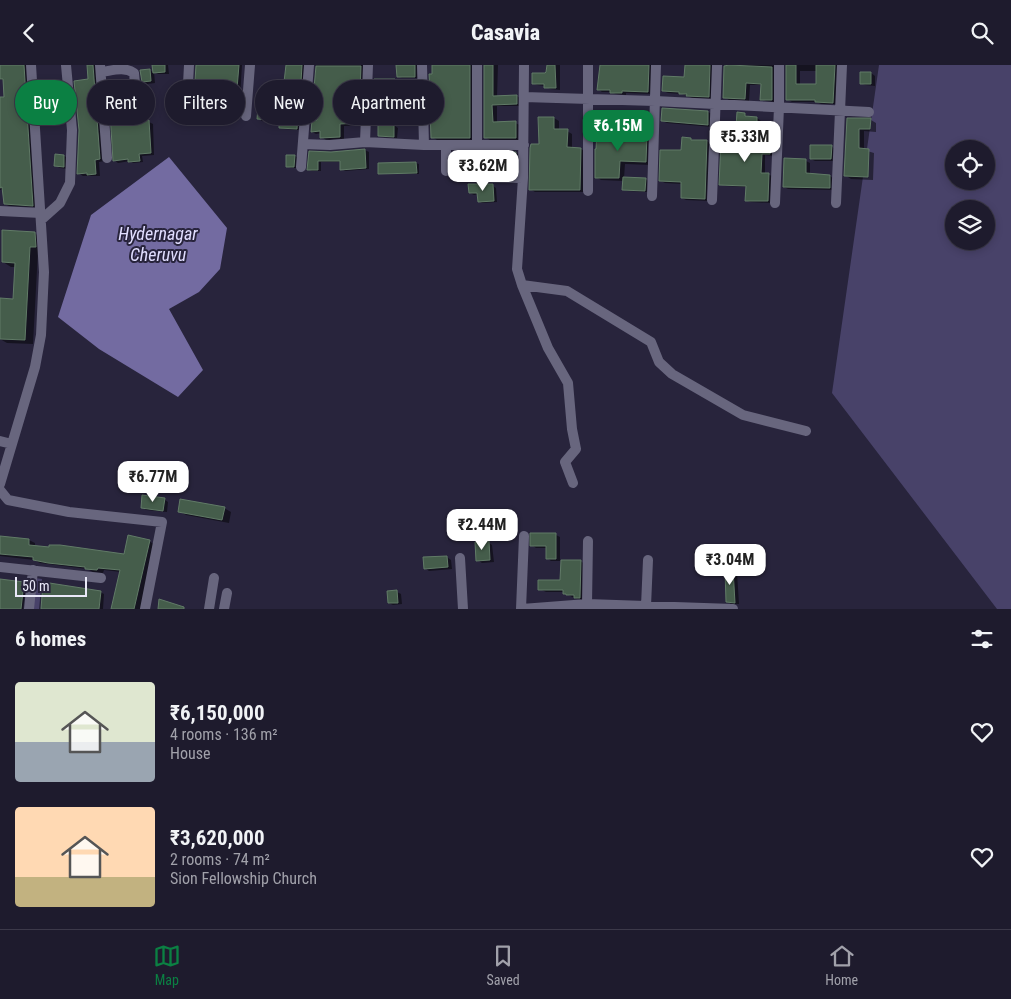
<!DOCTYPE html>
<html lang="en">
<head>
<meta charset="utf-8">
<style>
	body { margin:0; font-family:"Roboto Condensed",sans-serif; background:#262435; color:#f1f3f6; height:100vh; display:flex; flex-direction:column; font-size:19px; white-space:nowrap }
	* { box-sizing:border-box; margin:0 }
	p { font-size:16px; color:#a1a1aa }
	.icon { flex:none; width:28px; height:28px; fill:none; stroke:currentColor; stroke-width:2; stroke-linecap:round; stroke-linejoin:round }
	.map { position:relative; height:544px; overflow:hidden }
	.drawer { display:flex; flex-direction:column; background:#1e1b2d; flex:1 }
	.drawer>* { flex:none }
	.hud { position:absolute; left:15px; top:15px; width:500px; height:45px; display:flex; gap:10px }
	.tools { position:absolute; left:945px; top:75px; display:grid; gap:10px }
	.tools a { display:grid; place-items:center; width:50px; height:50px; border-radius:50%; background:#1e1b2d; box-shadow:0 2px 8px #0003,0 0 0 1px #3c3949; font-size:25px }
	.scale { position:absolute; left:15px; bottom:12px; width:72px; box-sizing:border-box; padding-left:5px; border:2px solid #e9e8f8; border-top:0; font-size:14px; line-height:18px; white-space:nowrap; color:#e9e8f8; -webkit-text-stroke:4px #28243c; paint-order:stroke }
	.price { position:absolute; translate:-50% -42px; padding:0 11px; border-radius:10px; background:#fff; color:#222; font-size:16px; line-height:32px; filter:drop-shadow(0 1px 2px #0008) }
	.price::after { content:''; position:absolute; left:50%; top:30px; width:15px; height:11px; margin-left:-8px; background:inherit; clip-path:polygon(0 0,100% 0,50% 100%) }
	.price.on { background:#0b8043; color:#fff }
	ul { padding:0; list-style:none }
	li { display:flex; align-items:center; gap:15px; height:125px; padding:0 15px }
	li span { display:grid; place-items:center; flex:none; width:140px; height:100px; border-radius:5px; color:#555 }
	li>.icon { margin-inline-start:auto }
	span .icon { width:60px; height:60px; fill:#fffc; stroke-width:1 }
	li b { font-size:21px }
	h2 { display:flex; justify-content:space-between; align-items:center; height:60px; padding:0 15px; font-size:21px }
	.chip { padding:0 18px; border-radius:22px; background:#1e1b2d; box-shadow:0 2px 8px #0003,0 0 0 1px #3c3949; font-size:18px; line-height:45px }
	.chip.on { background:#0b8043; color:#fff }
	header { display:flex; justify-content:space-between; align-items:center; height:65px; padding:0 15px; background:#1e1b2d; font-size:22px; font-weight:800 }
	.dock { display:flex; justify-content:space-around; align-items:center; height:70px; border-top:1px solid #3c3949; background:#1e1b2d; font-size:14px; color:#a1a1aa }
	.dock a { display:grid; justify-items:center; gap:2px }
	.dock .on { color:#0b8043 }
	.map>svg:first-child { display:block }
	.green { fill:#484269; fill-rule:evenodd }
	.water { fill:#736ba1 }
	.shadow { fill:#0007; fill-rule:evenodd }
	.building { fill:#455d4b; stroke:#617b67 }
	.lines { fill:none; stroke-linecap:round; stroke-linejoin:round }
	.street { stroke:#68667e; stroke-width:10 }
	.labels { text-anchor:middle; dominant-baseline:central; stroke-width:4; stroke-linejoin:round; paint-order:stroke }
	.water-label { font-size:18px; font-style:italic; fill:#e1deff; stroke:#28243c }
</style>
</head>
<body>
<header><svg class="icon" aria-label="back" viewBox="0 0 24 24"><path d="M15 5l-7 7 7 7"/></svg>Casavia<svg class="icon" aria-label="search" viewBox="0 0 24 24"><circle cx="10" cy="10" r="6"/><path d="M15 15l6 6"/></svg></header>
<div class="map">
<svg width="1011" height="544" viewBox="0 0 1011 544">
	<rect width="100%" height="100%" fill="#28243c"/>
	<path class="green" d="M879 0H1011V544H997L832 328ZM954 84H986V116H954ZM954 144H986V176H954Z
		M27 512 42 514 39 544H23Z"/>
	<path class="water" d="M169 92 227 163 220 204 199 227 169 244 203 305 178 332 99 284 58 252 91 150Z"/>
	<path class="shadow" d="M0 0H28L36 142 9 141 5 139 4 124 0 125V33H5L4 15H0Z
		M87 0H98L104 96 99 97 100 111H83L78 108 89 16Z
		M153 0H168L169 9H158L154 7 155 18 147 19 143 16 150 5 154 8Z
		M197 0H242L239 49 220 48 216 46V34H200L196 31Z
		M286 0H307L305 19H289L285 16Z
		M316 0H366L363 60 344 61V74L326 75 322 72V68L316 69 312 67 319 56 315 23Z
		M398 0H417L419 1V13H402L398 11Z
		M433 0H475L474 75H437L432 72 439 45V29L431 26Z
		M485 0H498L497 32 517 31 521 34V41H497V58H515L520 60V75H490L485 72Z
		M548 0H560V25L550 24 545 21 537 20 533 18 548 7Z
		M600 0H653L652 29 626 28V30L616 29 611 27H602L598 24Z
		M686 0H714L713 34 692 33 682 29 668 28 663 26 685 13Z
		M730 0H778L776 37 766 36 762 34V20H750L749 36 729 35 724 32Z
		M787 0H841L838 39H821L817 37H792L787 34ZM800 6H817V20H800Z
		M871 8 875 11V21L865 20 861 18Z
		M395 15 399 18V30H379L375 28Z
		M416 31 420 33V58L402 59 398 56Z
		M50 42 54 44V53H46L42 50Z
		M663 45 708 47 712 49V62L667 58 662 56Z
		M127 46 131 48V53L137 52 141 54V57H149L153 59 154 90 142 91 143 97 133 98 130 96 118 98 114 95Z
		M276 46 280 48 298 49 302 52 301 65 284 64 280 62 281 57 262 56 258 53Z
		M744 49 748 51V53H757L761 56V62L748 61 747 78 770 79 774 81V91L765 90V109L773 111 772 138 750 137 746 135 747 122 725 121 721 119 737 78Z
		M554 53 559 56V66H567L572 69V83L581 84 586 87 585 127H535L530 124 540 80Z
		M848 54 871 55 876 58V67L864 66V85L874 88 873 115 851 114 845 110Z
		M394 60 398 63 397 73 383 72 379 70Z
		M647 71 652 74 651 100 625 99 624 113 645 114 649 116V127L627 126 623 124 624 116 601 115 596 112Z
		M690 74 694 76H707L711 79 709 136 686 135 682 133V119L665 118 661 116Z
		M831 81 835 84V96H815L811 94Z
		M365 85 369 87V104L345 106 342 104 341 97H321V106H312L308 104 310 87 331 88Z
		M471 88H516L520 90V107H475L471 104Z
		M64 91 68 93V104L60 103 56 101Z
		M295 91 299 93 298 103H291L287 101Z
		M785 94 806 96 810 98V110L830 111 834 114V125L788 124 784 122Z
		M416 98 419 99V109H381L379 108Z
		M493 121 496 123 497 137 482 138 479 136V129L474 130 470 128Z
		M34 168 43 173 38 186 33 279 7 278 0 274V250L14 235 16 202H11L3 197Z
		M164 434 168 437 167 447 146 445 142 442Z
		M224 443 231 447 229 458 186 450 179 446Z
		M532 470H556L560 472V496H551L547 493V483H536L532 480Z
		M0 472 29 475 35 478V481L125 490 149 476 155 480 141 544H113L121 507 104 505 103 508 93 507 87 504 40 498 34 495 0 491Z
		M488 477 492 480 494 497 482 498 478 495Z
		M447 492 451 495 452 504 429 506 425 503Z
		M580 496 587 500 586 536 574 533 563 527H546L540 524 562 516Z
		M733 505 737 507 739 539H731L727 536Z
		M0 516 24 518 28 520 25 544H0Z
		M44 518 100 527 104 529 103 544H42Z
		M397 527 401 529 402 539 393 540 389 538Z"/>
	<path class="building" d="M0 0H24L33 141 4 139 2 122 0 123V32H4L3 14H0Z
		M87 0H93L100 94 95 95 96 109 87 110V108L77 109 79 65 74 16 88 14Z
		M152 0H165V7L153 8Z
		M196 0H239L235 47H215V33L194 32Z
		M286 0H302L301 17H284Z
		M396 0H415V12H397Z
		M432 0H470V73H431L430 44H437V27H430L429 9H432Z
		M484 0H493V31L517 30V39L492 40 493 57 516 56V73H484Z
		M547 0H555L556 23H544V19H532V8H545L546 7Z
		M600 0H649L648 27 622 26V28H610V25H597Z
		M685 0H710L709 32 686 31 687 29H679V27L662 26 663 11 684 12Z
		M729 0 772 2V35H760L761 19 746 18 745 34 723 33 724 1Z
		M786 0H796V19H816V0H835L833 38 815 37V35H786Z
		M316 1H361L359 58 340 59V72L320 73V66L311 67 312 55H317L314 23Z
		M150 4 151 16 142 17 140 5Z
		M860 7H871V19H860Z
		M374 14H395V28H374Z
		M398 29H416L417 57H397Z
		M40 40 50 41V51H41Z
		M258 43 276 45V47L298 48 297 64 279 63V56L257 54Z
		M662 43 708 46V60L661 56Z
		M127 45 128 52 137 51 138 56 149 55 151 88 139 89 140 96 128 97V94L113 96 110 47Z
		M737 47 745 48V51L757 52V60H744V77L771 78 770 89H762L761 108H769L768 136H745L746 121 719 120 721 76 735 77Z
		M538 52H554V64H568L567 82 581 83 580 125H529L530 83 531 79H539Z
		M847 53H871L870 64H859V83L869 84 868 112 844 111Z
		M378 59H394V72L378 71Z
		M597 67 647 69 646 97 620 96 619 113H595V84H596Z
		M682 72 691 73V75H707L705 134 681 133V117L659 116 660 85H681Z
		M810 80H832L831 94H810Z
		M365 84 366 103 340 105V96H318V105H307L309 86 331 87Z
		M470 87H516V105H469Z
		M55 89 64 90V102L54 101Z
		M286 90H295L294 102H286Z
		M784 93 806 94V108L830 110V123L783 122Z
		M416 97 417 108 378 109V98Z
		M623 112 646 113 645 126 622 125Z
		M468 119H493L494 136 478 137 477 128H469Z
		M2 165 35 167 36 182H30L25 275 0 274V233L13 234 15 198 2 197Z
		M142 430 165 433 163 446 141 443Z
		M180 434 225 442 222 455 178 447Z
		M530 468H556V494H546V481H530Z
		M128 470 150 475 134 544H111L120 505 98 503 97 505 85 504V502L48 498 33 495V492L0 489V471L29 474V480L49 482V480H60L124 489Z
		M489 476 490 495 476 496 475 477Z
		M447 491 448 502 424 504 423 492Z
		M561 495H581L580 533H574V530H566V529H563V525H538V515H560Z
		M725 504H733L735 538 726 537Z
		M0 514 24 517 21 544H0Z
		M43 517 101 526 99 544H41Z
		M397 525 398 538H388L387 526Z
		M159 534 184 542V544H158Z"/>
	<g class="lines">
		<path class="street" d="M100 0 107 93
			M422 0 424 80
			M524 0 523 113 517 204 522 220 567 226 651 277 659 297 672 309 743 350 806 366
			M588 0V126
			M101 7C111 6 124 1 134 8L135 19
			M524 32 655 36 869 47
			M187 38 189 0
			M103 41 127 38
			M246 51 250 0
			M365 77 368 0
			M303 79 330 80 365 77 424 80H524
			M446 80V106
			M477 80V0
			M301 102 309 0
			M468 112 523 113
			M652 131 656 0
			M712 135 717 0
			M775 138 779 42V0
			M836 138 842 0
			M0 146 41 148
			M41 155 60 138 70 118 72 65 66 0
			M522 220 548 283 568 318 572 364 576 384 565 397 573 418
			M0 376 12 379
			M0 419 35 302 41 270 44 207 31 0
			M0 425 8 435 69 447 162 457 145 544
			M460 493 463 544
			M0 502 101 513
			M587 539 588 476
			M646 541 648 495
			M29 544 33 505
			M209 544 214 513
			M224 544 227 528
			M521 544 524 471
			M522 544 587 539 733 544"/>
	</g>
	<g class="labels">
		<g class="water-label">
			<text x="158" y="168">Hydernagar<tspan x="158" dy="21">Cheruvu</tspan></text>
		</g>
	</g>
</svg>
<div class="tools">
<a><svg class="icon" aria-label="locate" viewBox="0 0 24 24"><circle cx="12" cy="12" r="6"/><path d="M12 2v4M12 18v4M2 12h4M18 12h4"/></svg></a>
<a><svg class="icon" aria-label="layers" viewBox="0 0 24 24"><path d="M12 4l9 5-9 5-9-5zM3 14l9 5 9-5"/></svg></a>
</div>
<div class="scale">50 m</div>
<b class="price on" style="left:618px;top:87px">₹6.15M</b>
<b class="price" style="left:745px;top:98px">₹5.33M</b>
<b class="price" style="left:483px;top:127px">₹3.62M</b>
<b class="price" style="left:153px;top:438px">₹6.77M</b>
<b class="price" style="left:482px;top:486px">₹2.44M</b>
<b class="price" style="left:730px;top:521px">₹3.04M</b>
<div class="hud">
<a class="chip on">Buy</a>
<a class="chip">Rent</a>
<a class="chip">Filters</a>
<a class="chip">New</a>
<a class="chip">Apartment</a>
</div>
</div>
<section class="drawer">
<h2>6 homes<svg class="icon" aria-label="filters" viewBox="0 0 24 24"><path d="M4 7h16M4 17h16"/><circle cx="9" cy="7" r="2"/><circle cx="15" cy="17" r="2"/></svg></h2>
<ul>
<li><span style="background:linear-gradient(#dfe7d0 60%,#9aa5b1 0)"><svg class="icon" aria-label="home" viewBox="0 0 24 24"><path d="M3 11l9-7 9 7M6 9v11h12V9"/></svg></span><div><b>₹6,150,000</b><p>4 rooms · 136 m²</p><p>House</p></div><svg class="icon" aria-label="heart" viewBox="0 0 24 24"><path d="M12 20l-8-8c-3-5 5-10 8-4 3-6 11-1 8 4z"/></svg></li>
<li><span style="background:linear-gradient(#ffd9b3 70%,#c2b280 0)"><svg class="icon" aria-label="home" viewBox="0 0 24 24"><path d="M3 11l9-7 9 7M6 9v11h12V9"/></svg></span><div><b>₹3,620,000</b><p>2 rooms · 74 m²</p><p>Sion Fellowship Church</p></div><svg class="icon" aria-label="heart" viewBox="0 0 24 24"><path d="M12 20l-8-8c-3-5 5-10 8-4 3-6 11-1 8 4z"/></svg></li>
</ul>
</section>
<nav class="dock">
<a class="on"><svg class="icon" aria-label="map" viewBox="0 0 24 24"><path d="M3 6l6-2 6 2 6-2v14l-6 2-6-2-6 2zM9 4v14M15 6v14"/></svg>Map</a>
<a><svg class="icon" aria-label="saved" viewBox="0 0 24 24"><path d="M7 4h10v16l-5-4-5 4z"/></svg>Saved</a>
<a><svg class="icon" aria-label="home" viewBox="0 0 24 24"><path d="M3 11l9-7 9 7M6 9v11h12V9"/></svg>Home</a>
</nav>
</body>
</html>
